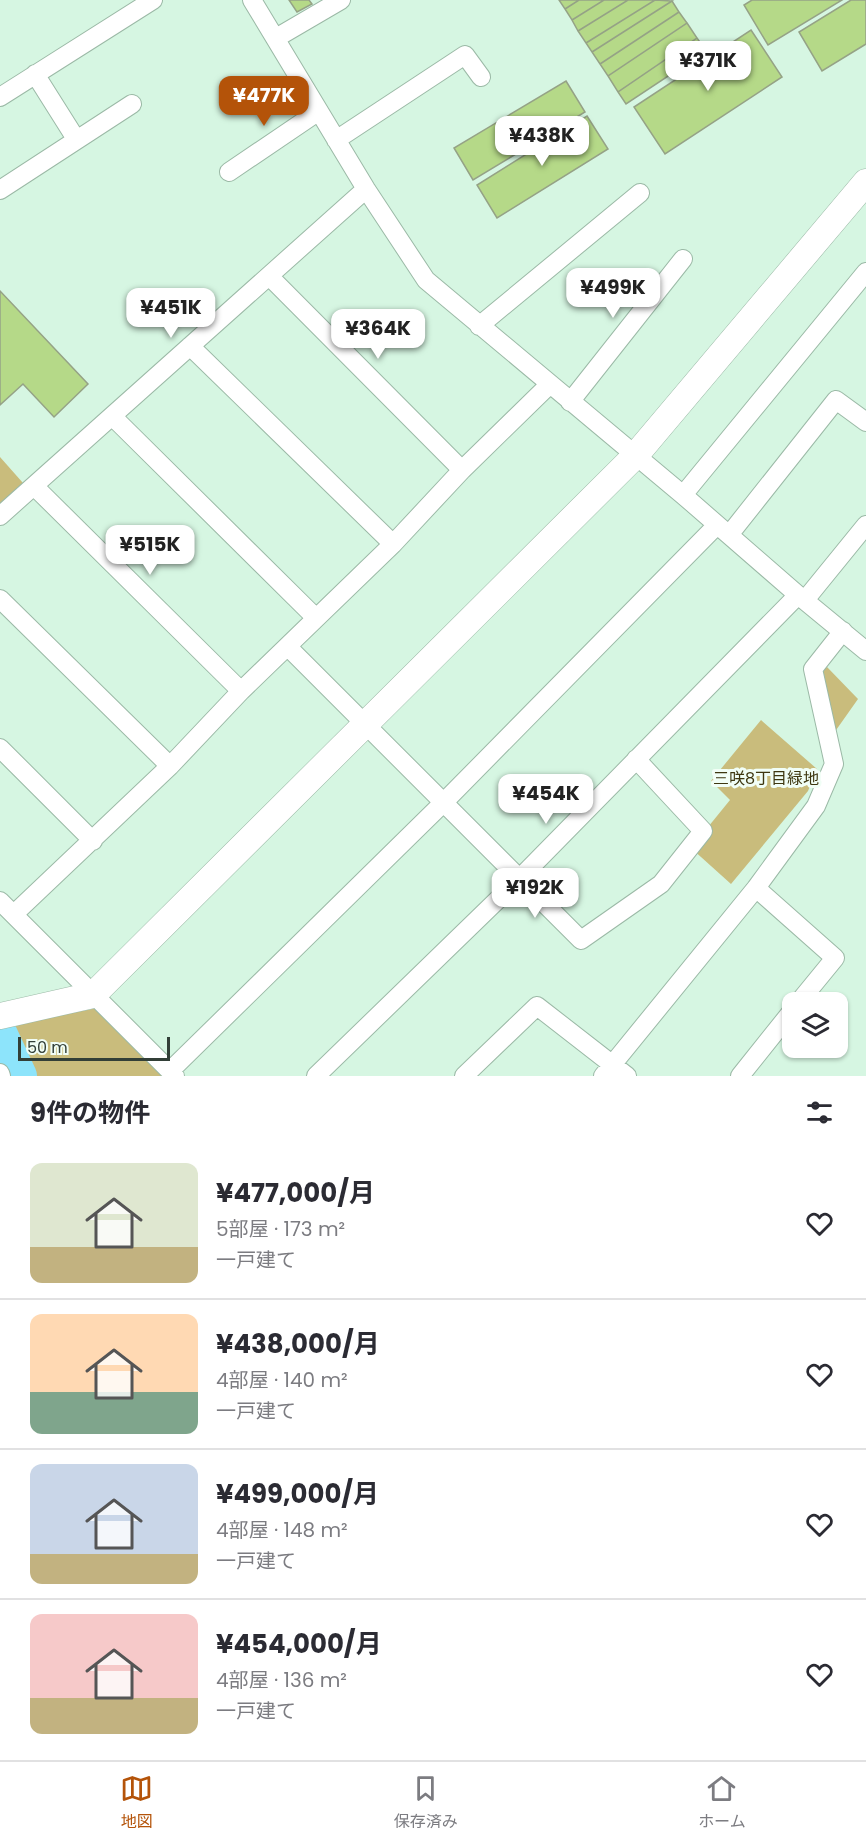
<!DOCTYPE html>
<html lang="ja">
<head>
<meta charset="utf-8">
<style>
	body { margin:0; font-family:Poppins,"Noto Sans JP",sans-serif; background:#f2f2f3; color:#2b2b33; height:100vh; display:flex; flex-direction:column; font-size:22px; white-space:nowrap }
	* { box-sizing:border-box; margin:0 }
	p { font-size:20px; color:#7c7c81 }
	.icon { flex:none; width:33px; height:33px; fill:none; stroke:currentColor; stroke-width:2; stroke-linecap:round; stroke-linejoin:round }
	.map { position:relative; height:1076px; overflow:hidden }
	.sheet { display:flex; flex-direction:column; background:#fff; flex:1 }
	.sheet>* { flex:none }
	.controls { position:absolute; left:782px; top:992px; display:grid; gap:12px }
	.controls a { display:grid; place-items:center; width:66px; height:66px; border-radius:12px; background:#fff; box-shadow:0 2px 4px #0004; font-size:30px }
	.scale { position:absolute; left:18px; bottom:15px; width:152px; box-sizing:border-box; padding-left:6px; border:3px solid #323f37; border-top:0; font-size:16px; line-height:21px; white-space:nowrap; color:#323f37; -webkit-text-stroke:4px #f1fef6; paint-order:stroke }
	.price { position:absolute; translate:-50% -51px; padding:0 14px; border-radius:12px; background:#fff; color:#222; font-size:20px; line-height:39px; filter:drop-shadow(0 2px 3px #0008) }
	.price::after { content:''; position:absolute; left:50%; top:36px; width:18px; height:14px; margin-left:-9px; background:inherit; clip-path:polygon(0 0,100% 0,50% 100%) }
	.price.current { background:#b45309; color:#fff }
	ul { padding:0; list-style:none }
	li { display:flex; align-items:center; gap:18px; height:150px; padding:0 30px }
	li+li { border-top:2px solid #e1e1e2 }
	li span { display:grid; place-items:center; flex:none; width:168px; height:120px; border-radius:12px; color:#555 }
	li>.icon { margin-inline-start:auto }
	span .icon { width:72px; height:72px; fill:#fffc; stroke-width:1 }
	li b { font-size:26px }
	h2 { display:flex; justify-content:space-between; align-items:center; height:72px; padding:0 30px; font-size:26px }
	.tabs { display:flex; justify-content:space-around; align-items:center; height:84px; border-top:2px solid #e1e1e2; background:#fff; font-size:16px; color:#7c7c81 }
	.tabs a { display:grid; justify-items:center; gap:3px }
	.tabs .current { color:#b45309 }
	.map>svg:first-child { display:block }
	.green { fill:#c9bc7c }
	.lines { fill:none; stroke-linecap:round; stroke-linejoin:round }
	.river { stroke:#8de4fb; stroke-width:36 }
	.building { fill:#b5d988; stroke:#95a286; stroke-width:1.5 }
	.street-casing { stroke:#9bb9a6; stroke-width:20 }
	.secondary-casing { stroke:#9bb9a6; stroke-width:27 }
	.street { stroke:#fff; stroke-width:18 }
	.secondary { stroke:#fff; stroke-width:26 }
	.labels { text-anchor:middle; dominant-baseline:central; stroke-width:6; stroke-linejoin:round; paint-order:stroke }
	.park-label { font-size:16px; fill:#3e3710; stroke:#f1fef6 }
</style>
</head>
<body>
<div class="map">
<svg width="866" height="1076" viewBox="0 0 866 1076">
	<rect width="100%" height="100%" fill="#d6f6e2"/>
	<path class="green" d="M0 457 23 483 1 503H0Z
		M827 667 858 699 834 733 823 669Z
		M761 720 817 769 808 791 731 884 691 848 730 800 711 781Z
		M97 1008 162 1076H25L1 1027Z"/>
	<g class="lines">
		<path class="river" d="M0 1035 19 1076"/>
	</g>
	<path class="building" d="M289 0H309L312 4 297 12Z
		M559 0H579L565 9Z
		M579 0H604L572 20 565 9Z
		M604 0H628L578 31 572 20Z
		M628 0H655L586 43 578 31Z
		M655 0 672 1 592 52 586 43Z
		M752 0H842L768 45 744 5Z
		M851 0H866V44L822 71 799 32Z
		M672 1 679 12 600 64 592 52Z
		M679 12 687 23 608 76 600 64Z
		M687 23 697 38 618 92 608 76Z
		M751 30 782 77 665 154 634 107Z
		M697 38 706 51 626 104 618 92Z
		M566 81 585 112 473 180 454 148Z
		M587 116 608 149 497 218 477 185Z
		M0 291 88 384 54 417 23 384 0 405Z"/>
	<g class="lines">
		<defs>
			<path id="street" d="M252 0 366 189 426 280 683 495 798 595 866 651
				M276 38 341 0
				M35 74 76 139
				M0 97 153 0
				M336 140 465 55 481 77
				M229 172 319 111
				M0 190 132 104
				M269 276 462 470
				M479 326 640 193
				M190 346 393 544
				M570 402 683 259
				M112 416 316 618
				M34 486 241 691
				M683 495 866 272
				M0 516 366 189
				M729 535 836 400 866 422
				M0 599 170 766
				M805 600 866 525
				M288 647 581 940 661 884 703 831 636 759
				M0 748 93 841
				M756 888 835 958 799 1002
				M0 901 175 1076
				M14 914 170 766 241 691 393 544 462 470 549 385
				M170 1071 444 802 717 525
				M0 1073 1 1076
				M316 1076 520 878 798 595
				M464 1076 537 1006 627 1076
				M603 1076 756 888 816 806 834 764 813 669 843 631
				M740 1076 792 1011"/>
			<path id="secondary" d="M0 1016 93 995 635 456 866 182"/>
		</defs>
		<use href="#street" class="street-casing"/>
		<use href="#secondary" class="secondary-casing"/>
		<use href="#street" class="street"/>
		<use href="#secondary" class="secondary"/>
	</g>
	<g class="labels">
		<g class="park-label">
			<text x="766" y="778">三咲8丁目緑地</text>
		</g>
	</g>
</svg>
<div class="controls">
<a><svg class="icon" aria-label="layers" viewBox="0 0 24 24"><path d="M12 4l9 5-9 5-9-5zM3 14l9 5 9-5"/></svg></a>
</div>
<div class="scale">50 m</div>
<b class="price" style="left:708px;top:92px">¥371K</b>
<b class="price current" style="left:264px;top:127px">¥477K</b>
<b class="price" style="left:542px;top:167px">¥438K</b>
<b class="price" style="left:613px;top:319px">¥499K</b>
<b class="price" style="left:171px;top:339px">¥451K</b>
<b class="price" style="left:378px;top:360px">¥364K</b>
<b class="price" style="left:150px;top:576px">¥515K</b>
<b class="price" style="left:546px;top:825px">¥454K</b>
<b class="price" style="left:535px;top:919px">¥192K</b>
</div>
<section class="sheet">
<h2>9件の物件<svg class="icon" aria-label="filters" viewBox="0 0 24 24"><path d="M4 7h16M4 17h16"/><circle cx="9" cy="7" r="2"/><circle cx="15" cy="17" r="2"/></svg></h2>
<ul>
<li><span style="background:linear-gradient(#dfe7d0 70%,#c2b280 0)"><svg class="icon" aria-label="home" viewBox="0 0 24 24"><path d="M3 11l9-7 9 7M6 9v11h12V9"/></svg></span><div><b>¥477,000/月</b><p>5部屋 · 173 m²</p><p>一戸建て</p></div><svg class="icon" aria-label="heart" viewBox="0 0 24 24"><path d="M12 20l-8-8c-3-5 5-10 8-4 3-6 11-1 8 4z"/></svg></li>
<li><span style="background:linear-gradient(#ffd9b3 65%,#7fa58c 0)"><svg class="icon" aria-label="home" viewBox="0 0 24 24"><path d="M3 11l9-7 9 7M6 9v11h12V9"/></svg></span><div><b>¥438,000/月</b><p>4部屋 · 140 m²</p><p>一戸建て</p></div><svg class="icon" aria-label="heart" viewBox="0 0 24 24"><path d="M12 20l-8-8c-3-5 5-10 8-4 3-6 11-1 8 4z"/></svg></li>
<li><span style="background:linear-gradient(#c9d6e8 75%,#c2b280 0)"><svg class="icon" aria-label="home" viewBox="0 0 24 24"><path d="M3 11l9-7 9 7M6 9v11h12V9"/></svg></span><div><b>¥499,000/月</b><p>4部屋 · 148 m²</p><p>一戸建て</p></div><svg class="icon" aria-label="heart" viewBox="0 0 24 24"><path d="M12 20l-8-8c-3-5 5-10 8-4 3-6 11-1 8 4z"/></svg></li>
<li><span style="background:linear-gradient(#f6c9c9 70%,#c2b280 0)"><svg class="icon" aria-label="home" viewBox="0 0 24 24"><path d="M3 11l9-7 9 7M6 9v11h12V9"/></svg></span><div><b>¥454,000/月</b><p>4部屋 · 136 m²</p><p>一戸建て</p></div><svg class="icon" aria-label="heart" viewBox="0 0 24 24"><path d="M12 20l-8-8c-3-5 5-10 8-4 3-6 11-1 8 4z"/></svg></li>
</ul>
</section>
<nav class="tabs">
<a class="current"><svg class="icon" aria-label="map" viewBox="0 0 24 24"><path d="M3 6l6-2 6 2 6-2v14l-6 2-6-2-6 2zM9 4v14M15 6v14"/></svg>地図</a>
<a><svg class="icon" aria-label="saved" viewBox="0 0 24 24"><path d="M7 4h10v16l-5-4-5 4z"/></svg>保存済み</a>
<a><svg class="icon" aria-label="home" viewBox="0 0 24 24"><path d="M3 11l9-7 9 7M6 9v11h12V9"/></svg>ホーム</a>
</nav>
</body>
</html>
